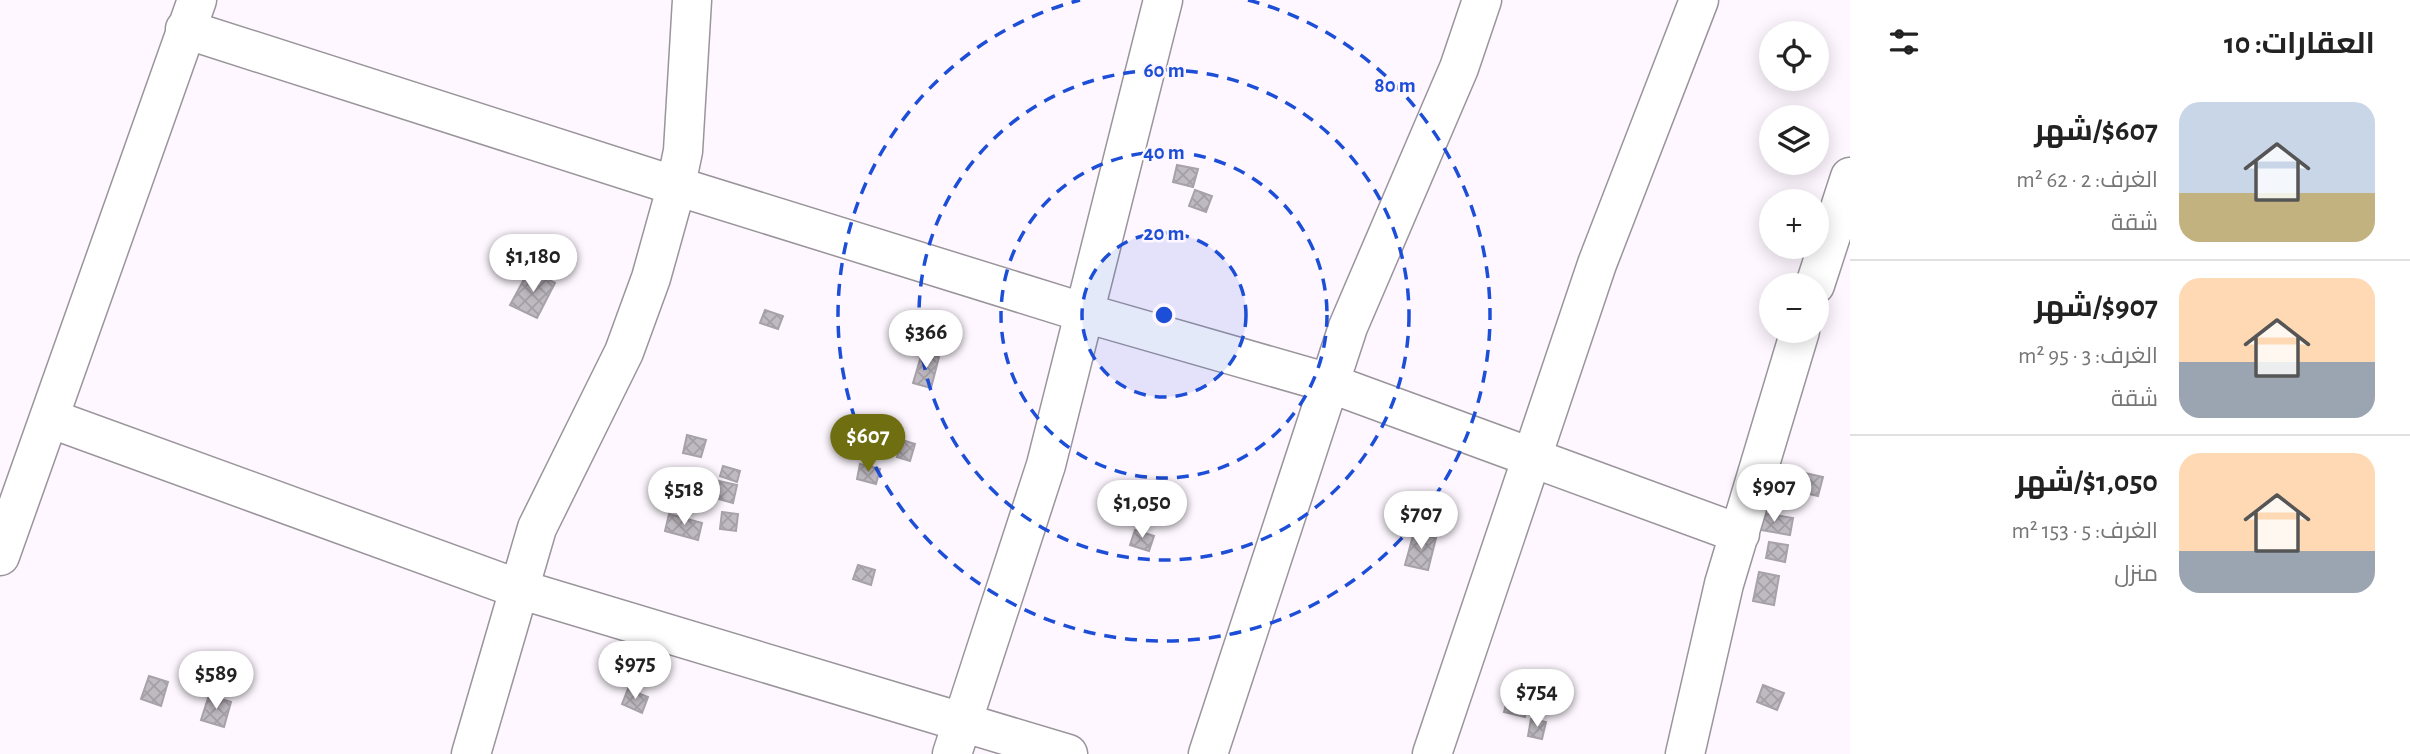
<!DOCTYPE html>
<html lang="ar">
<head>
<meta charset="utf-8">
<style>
	body { margin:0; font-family:"Alegreya Sans",Cairo,sans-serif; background:#f6f6f6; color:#222; direction:rtl; height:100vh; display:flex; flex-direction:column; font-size:26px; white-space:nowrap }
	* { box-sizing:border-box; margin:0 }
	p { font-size:23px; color:#767676 }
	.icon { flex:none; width:38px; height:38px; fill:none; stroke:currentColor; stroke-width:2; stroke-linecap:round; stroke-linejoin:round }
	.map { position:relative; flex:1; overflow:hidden; direction:ltr }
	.side { display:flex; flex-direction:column; background:#fff; width:560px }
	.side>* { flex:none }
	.buttons { position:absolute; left:1759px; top:21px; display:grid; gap:14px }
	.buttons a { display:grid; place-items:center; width:70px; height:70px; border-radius:50%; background:#fff; box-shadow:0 4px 18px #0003; font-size:35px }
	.price { position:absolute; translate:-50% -60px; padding:0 16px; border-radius:24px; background:#fff; color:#222; font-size:23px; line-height:46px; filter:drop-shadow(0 2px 4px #0008) }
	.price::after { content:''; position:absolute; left:50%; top:42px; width:21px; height:16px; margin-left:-10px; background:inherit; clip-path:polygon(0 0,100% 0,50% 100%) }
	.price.selected { background:#6f6f12; color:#fff }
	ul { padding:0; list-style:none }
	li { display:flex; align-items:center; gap:21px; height:175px; padding:0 35px }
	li+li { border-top:2px solid #e0e0e0 }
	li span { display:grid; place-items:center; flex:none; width:196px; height:140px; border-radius:21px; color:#555 }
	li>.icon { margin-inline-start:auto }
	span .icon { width:84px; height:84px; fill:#fffc; stroke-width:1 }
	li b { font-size:30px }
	h2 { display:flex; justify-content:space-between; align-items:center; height:84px; padding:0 35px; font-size:30px }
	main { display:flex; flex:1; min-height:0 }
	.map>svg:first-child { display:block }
	.building { fill:url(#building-cross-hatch); stroke:#a7a1a9; stroke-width:2 }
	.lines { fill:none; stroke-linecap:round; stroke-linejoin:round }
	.minor-casing { stroke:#9a949b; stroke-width:41 }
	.minor { stroke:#fff; stroke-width:38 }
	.ring { fill:none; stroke:#1d4ed8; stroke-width:3.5; stroke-dasharray:12 9 }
	.centre { fill:#1d4ed8; stroke:#fef7ff; stroke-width:3.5 }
	.ring-label { font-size:21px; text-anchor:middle; font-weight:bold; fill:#1d4ed8; stroke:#fef7ff; stroke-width:5; stroke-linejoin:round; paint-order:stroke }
</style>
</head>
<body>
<main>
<section class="side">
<h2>العقارات: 10<svg class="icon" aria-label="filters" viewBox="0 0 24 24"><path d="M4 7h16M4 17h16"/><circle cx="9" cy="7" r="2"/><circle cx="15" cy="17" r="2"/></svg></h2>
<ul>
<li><span style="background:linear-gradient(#c9d6e8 65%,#c2b280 0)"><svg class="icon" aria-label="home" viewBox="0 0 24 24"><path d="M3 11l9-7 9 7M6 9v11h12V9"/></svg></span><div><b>$607/شهر</b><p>الغرف: 2 · 62 m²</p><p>شقة</p></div></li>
<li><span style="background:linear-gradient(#ffd9b3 60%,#9aa5b1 0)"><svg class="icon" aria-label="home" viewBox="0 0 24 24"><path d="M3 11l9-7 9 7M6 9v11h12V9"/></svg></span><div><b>$907/شهر</b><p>الغرف: 3 · 95 m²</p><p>شقة</p></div></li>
<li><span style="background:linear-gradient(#ffd9b3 70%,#9aa5b1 0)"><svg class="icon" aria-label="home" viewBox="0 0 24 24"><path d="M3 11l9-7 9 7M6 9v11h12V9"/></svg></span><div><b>$1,050/شهر</b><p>الغرف: 5 · 153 m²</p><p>منزل</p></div></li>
</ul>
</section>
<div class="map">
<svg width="1850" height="754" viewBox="0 0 1850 754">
	<defs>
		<pattern id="building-cross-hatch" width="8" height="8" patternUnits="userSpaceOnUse" patternTransform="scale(1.75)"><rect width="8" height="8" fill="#bfb9c1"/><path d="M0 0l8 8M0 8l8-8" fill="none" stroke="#a49ea5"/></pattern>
	</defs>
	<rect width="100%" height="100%" fill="#fef7ff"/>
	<path class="building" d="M1177 165 1198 169 1193 187 1173 182Z
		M1195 190 1212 196 1206 212 1189 206Z
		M529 270 555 283 537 318 510 305Z
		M765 310 783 316 778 329 760 323Z
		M922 353 939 357 931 388 913 383Z
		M687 435 706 440 701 457 683 453Z
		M902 440 915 444 910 461 897 457Z
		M860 464 880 469 876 484 857 479Z
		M723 466 740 471 737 482 720 476Z
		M1787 469 1823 477 1818 496 1783 488Z
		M719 481 737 485 733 503 715 498Z
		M722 512 738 514 736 531 720 529Z
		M1758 512 1793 518 1790 535 1755 529Z
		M669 514 702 523 698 540 665 531Z
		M1135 530 1154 536 1149 551 1130 545Z
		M1414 532 1436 538 1428 570 1405 565Z
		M1769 542 1788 545 1785 562 1766 558Z
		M858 565 875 570 871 585 853 579Z
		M1759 572 1779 576 1774 605 1753 601Z
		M149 676 168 682 161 706 141 699Z
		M1513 678 1533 683 1525 717 1504 712Z
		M1763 685 1784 693 1777 710 1757 702Z
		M628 689 648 697 642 713 622 704Z
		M209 695 231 702 224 727 201 720Z
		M1531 719 1546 722 1542 739 1528 736Z"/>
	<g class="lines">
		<defs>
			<path id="minor" d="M185 29 676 186 1085 313 1329 383 1740 534
				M1815 285 1850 177
				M49 418 519 589 1068 754
				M0 556 197 0
				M471 754 537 528 624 352 651 278 673 199 683 151 692 0
				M952 754 1046 465 1163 0
				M1208 754 1348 327 1459 68 1482 0
				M1432 754 1597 264 1699 0
				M1685 754 1724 584 1800 331"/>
		</defs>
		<use href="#minor" class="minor-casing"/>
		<use href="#minor" class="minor"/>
	</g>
	<circle cx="1164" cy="315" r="82" fill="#1d4ed8" fill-opacity=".12"/>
	<g class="ring">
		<circle cx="1164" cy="315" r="82"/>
		<circle cx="1164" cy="315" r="163"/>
		<circle cx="1164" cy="315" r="245"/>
		<path d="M1248 0A326 326 0 1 1 1080 0"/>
	</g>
	<circle cx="1164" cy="315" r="10" class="centre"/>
	<g class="ring-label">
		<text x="1164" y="77">60 m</text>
		<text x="1395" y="92">80 m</text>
		<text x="1164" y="159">40 m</text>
		<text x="1164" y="240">20 m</text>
	</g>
</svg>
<div class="buttons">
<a><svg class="icon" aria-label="locate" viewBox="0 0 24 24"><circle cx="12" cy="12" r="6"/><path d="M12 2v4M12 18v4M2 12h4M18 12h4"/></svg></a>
<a><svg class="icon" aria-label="layers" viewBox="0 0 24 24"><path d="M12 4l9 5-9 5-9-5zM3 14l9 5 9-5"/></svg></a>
<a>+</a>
<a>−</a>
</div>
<b class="price" style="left:533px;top:294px">$1,180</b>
<b class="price" style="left:926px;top:370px">$366</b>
<b class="price selected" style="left:868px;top:474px">$607</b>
<b class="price" style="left:1774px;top:524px">$907</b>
<b class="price" style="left:684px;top:527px">$518</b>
<b class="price" style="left:1142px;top:540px">$1,050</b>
<b class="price" style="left:1421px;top:551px">$707</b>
<b class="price" style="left:635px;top:701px">$975</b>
<b class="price" style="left:216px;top:711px">$589</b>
<b class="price" style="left:1537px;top:729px">$754</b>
</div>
</main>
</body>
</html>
